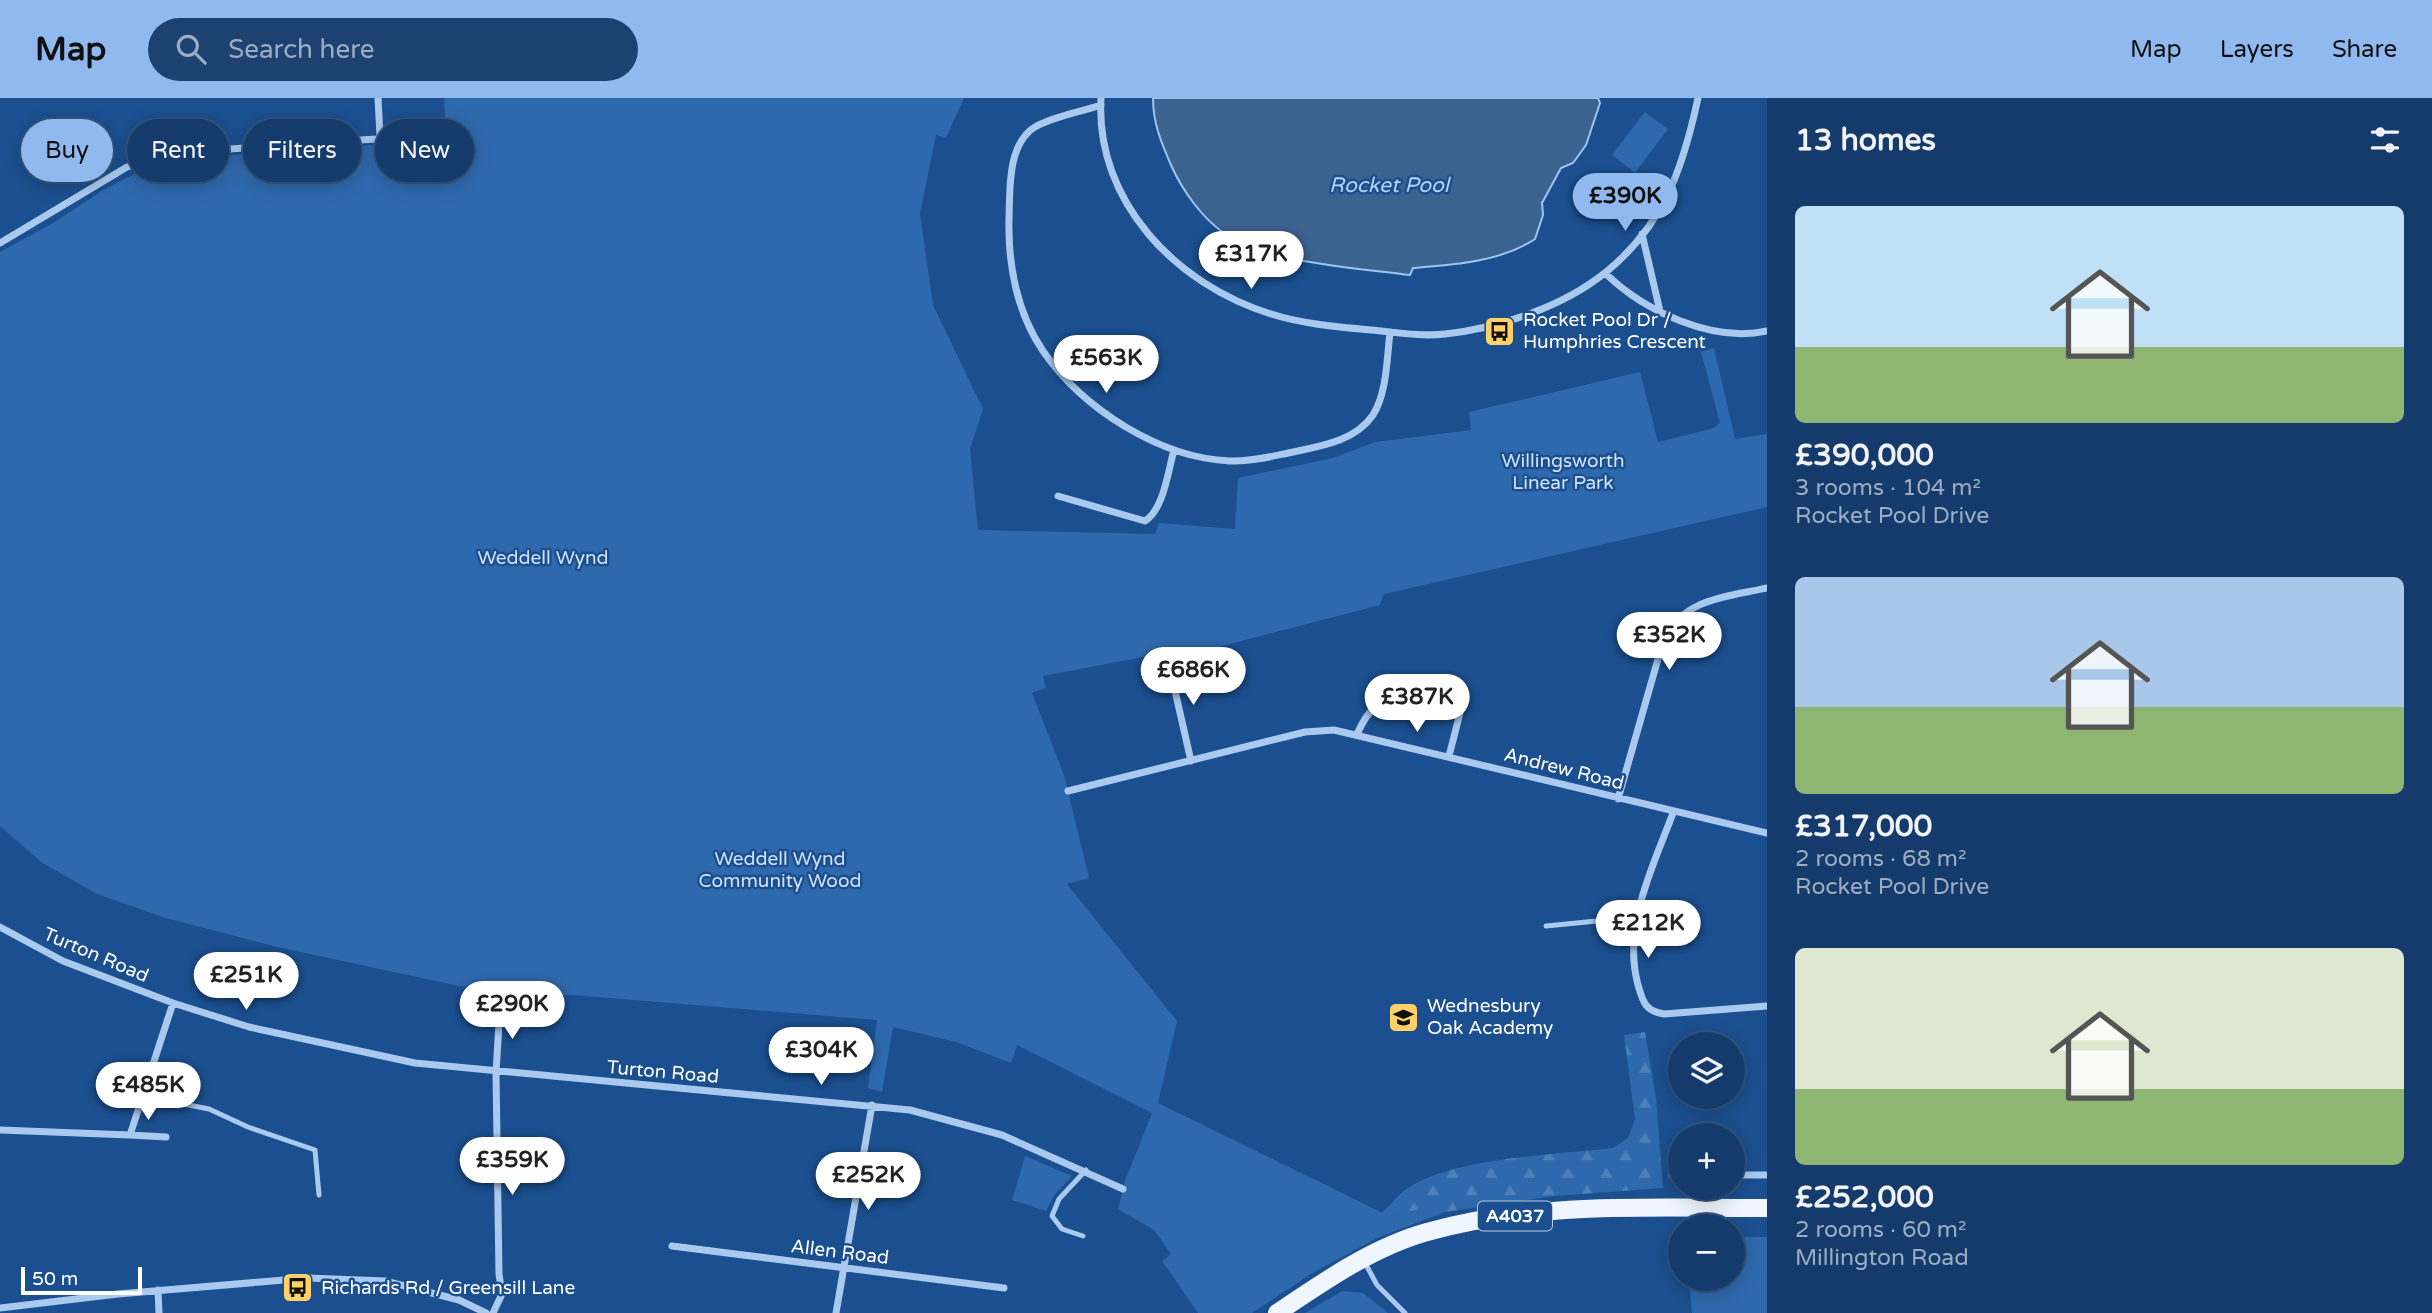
<!DOCTYPE html>
<html lang="en">
<head>
<meta charset="utf-8">
<style>
	body { margin:0; font-family:"Varela Round",sans-serif; background:#1d4271; color:#f1f3f6; height:100vh; display:flex; flex-direction:column; font-size:26px; white-space:nowrap }
	* { box-sizing:border-box; margin:0 }
	p { font-size:23px; color:#9dadc1 }
	.icon { flex:none; width:38px; height:38px; fill:none; stroke:currentColor; stroke-width:2; stroke-linecap:round; stroke-linejoin:round }
	.map { position:relative; flex:1; overflow:hidden }
	.side { display:flex; flex-direction:column; background:#143b6b; width:665px }
	.side>* { flex:none }
	.hud { position:absolute; left:21px; top:21px; width:665px; height:63px; display:flex; gap:14px }
	.fabs { position:absolute; left:1668px; top:934px; display:grid; gap:14px }
	.fabs a { display:grid; place-items:center; width:77px; height:77px; border-radius:50%; background:#143b6b; box-shadow:0 4px 18px #0003,0 0 0 2px #33557e; font-size:35px }
	.scale { position:absolute; left:21px; bottom:18px; width:121px; box-sizing:border-box; padding-left:7px; border:4px solid #fff; border-top:0; font-size:19px; line-height:24px; white-space:nowrap; color:#fff; -webkit-text-stroke:5px #1b4f8f; paint-order:stroke }
	.price { position:absolute; translate:-50% -60px; padding:0 16px; border-radius:24px; background:#fff; color:#222; font-size:23px; line-height:46px; filter:drop-shadow(0 2px 4px #0008) }
	.price::after { content:''; position:absolute; left:50%; top:42px; width:21px; height:16px; margin-left:-10px; background:inherit; clip-path:polygon(0 0,100% 0,50% 100%) }
	.price.on { background:#90b9f0; color:#111 }
	ul { padding:0; list-style:none }
	li { display:grid; align-content:center; gap:14px; height:371px; padding:0 28px }
	li span { display:grid; place-items:center; height:217px; border-radius:10px; color:#555 }
	li>.icon { margin-inline-start:auto }
	span .icon { width:126px; height:126px; fill:#fffc; stroke-width:1 }
	li b { font-size:30px }
	h2 { display:flex; justify-content:space-between; align-items:center; height:84px; padding:0 28px; font-size:30px }
	.chip { padding:0 24px; border-radius:32px; background:#143b6b; box-shadow:0 4px 18px #0003,0 0 0 2px #33557e; font-size:24px; line-height:63px }
	.chip.on { background:#90b9f0; color:#111 }
	header { display:flex; align-items:center; gap:42px; box-sizing:border-box; height:98px; padding:0 35px; background:#90b9f0; color:#111 }
	header strong { font-size:33px }
	nav { display:flex; gap:38px; margin-inline-start:auto; font-size:24px }
	.search { width:490px; height:63px; background:#1d4271; display:flex; align-items:center; gap:18px; box-sizing:border-box; padding:0 24px; border-radius:38px; color:#9dadc1; font-size:26px }
	main { display:flex; flex:1; min-height:0 }
	.map>svg:first-child { display:block }
	.forest { fill:url(#forest-firs) }
	.green { fill:#2e69ad }
	.water { fill:#3c6290; stroke:#9cc4f0; stroke-width:2 }
	.lines { fill:none; stroke-linecap:round; stroke-linejoin:round }
	.service { stroke:#a9c9ee; stroke-width:5 }
	.minor { stroke:#a9c9ee; stroke-width:7 }
	.primary { stroke:#f0f6ff; stroke-width:18 }
	.labels { text-anchor:middle; dominant-baseline:central; stroke-width:5; stroke-linejoin:round; paint-order:stroke }
	.shield { fill:#1b4f8f; stroke:#bbcadd; stroke-width:2 }
	.shield-label { font-size:18px; font-weight:bold; fill:#fff }
	.poi-label { font-size:19px; fill:#fff; stroke:#1b4f8f; text-anchor:start }
	.park-label { font-size:19px; fill:#cfe3fa; stroke:#1b4f8f }
	.street-label { font-size:19px; fill:#fff; stroke:#1b4f8f }
	.water-label { font-size:21px; font-style:italic; fill:#b5d3f5; stroke:#1b4f8f }
</style>
</head>
<body>
<header>
<strong>Map</strong>
<div class="search"><svg class="icon" aria-label="search" viewBox="0 0 24 24"><circle cx="10" cy="10" r="6"/><path d="M15 15l6 6"/></svg>Search here</div>
<nav><a>Map</a><a>Layers</a><a>Share</a></nav>
</header>
<main>
<div class="map">
<svg width="1767" height="1215" viewBox="0 0 1767 1215">
	<defs>
		<pattern id="forest-firs" width="22" height="20" patternUnits="userSpaceOnUse" patternTransform="scale(1.75)"><rect width="22" height="20" fill="#2e69ad"/><path d="M5 1l3.5 6h-7zM16 11l3.5 6h-7z" fill="#4d80b9"/></pattern>
	</defs>
	<rect width="100%" height="100%" fill="#1b4f8f"/>
	<path class="forest" d="M1645 934 1656 1000 1663 1090 1555 1098 1445 1114 1435 1108 1389 1118 1382 1115C1389 1108 1397 1098 1405 1092 1452 1059 1555 1057 1613 1050L1628 1040 1635 1021 1624 937Z"/>
	<path class="green" d="M444 0H964L946 40 936 37 920 116 933 207 983 311 970 351 978 432 1155 436 1159 425 1235 431 1238 380 1333 360 1375 344 1471 332 1469 314 1640 274 1658 344 1714 330 1720 325 1701 254 1714 250 1735 341 1767 336V409L1384 496 1380 507 1168 562 1159 556 1043 578 1046 590 1032 595 1064 677 1089 780 1067 786 1177 923 1158 1005 1389 1118 1435 1108 1445 1114 1377 1140 1311 1176 1252 1215H1198L1162 1163 1171 1156 1154 1132 1118 1111 1125 1083 1152 1015 1017 947 1011 965 956 944 893 929 882 994 868 990 877 922 572 897H517L473 891 273 848 166 820 97 796 41 764 0 728V154L55 124 103 92 150 68 204 59 414 44 415 27 445 20Z
		M1645 14 1668 31 1635 75 1612 57Z
		M1025 1058 1072 1078 1055 1096 1046 1113 1012 1102Z
		M1733 1139H1767V1215H1692L1689 1181H1732Z
		M1342 1193 1363 1195 1388 1215H1305Z"/>
	<path class="water" d="M1153 0H1598L1600 5 1586 47 1573 65 1561 70 1542 105 1543 117 1535 141C1501 164 1452 167 1413 170L1410 177C1357 170 1271 165 1227 137 1203 122 1182 92 1171 67 1161 44 1153 25 1153 0Z"/>
	<g class="lines">
		<path class="service" d="M1546 828 1607 822 1634 827
			M143 998 209 1011 248 1029 315 1052 319 1097
			M1083 1138 1062 1131 1052 1118 1059 1101 1086 1072
			M1364 1163 1377 1187 1405 1215"/>
		<path class="minor" d="M378 0 380 38
			M1101 0C1095 104 1177 187 1271 216 1303 226 1338 229 1371 232 1394 234 1421 239 1445 236 1499 230 1563 209 1606 174 1664 127 1683 70 1698 0
			M1101 7C1081 14 1054 18 1035 29 1007 46 1010 93 1009 122 1008 167 1017 215 1043 253 1083 311 1160 360 1230 363 1251 364 1273 358 1293 354 1322 348 1355 343 1373 317 1387 295 1387 259 1390 234
			M1642 136 1660 213
			M0 145 127 69 170 55 405 39
			M1605 175C1644 213 1712 245 1767 233
			M1058 398 1145 423C1164 411 1168 373 1174 352
			M1168 562 1191 663
			M1357 636C1362 626 1367 615 1376 609 1388 601 1434 591 1447 598 1454 602 1456 609 1460 615L1449 658
			M1068 693 1305 634 1334 632 1767 735
			M1618 701 1664 540C1686 500 1726 499 1767 490
			M1673 715C1653 769 1622 828 1638 887 1643 904 1645 913 1664 916L1767 908
			M0 829 63 863 173 905 249 929 415 965 910 1012 1002 1037 1123 1091
			M0 1032 130 1037 173 905
			M130 1037 166 1039
			M1672 1077H1680
			M1732 1077H1767
			M672 1148 1004 1190
			M158 1192 159 1215
			M0 1210 118 1196 308 1180 385 1183 459 1202 486 1215
			M493 1215 502 1196 499 1176 496 975 500 909
			M836 1215 872 1007"/>
		<path class="primary" d="M1277 1215C1323 1184 1373 1149 1427 1134 1536 1103 1655 1110 1767 1110"/>
	</g>
	<defs>
		<symbol id="bus-square" viewBox="-11 -11 22 22"><rect x="-9" y="-9" width="18" height="18" rx="4" fill="#ffd166" stroke="#1b4f8f"/><path d="M-5-6H5V4H4V6H2V4H-2V6H-4V4H-5ZM-3.5-4V0h7V-4ZM-3.5 1.2v1.5H-2V1.2ZM2 1.2v1.5H3.5V1.2Z" fill="#111"/></symbol>
		<symbol id="school-square" viewBox="-11 -11 22 22"><rect x="-9" y="-9" width="18" height="18" rx="4" fill="#ffd166" stroke="#1b4f8f"/><path d="M0-5L7-2L0 1L-7-2ZM-4 1L0 2.5L4 1V4Q0 6-4 4Z" fill="#111"/></symbol>
	</defs>
	<g fill-rule="evenodd">
		<use href="#bus-square" x="1482" y="216" width="35" height="35"/>
		<use href="#school-square" x="1386" y="902" width="35" height="35"/>
		<use href="#bus-square" x="280" y="1172" width="35" height="35"/>
	</g>
	<g class="labels">
		<rect class="shield" x="1478" y="1103.5" width="74" height="29" rx="5"/>
		<g class="shield-label">
			<text x="1515" y="1118">A4037</text>
		</g>
		<g class="poi-label">
			<text x="1523" y="222">Rocket Pool Dr /<tspan x="1523" dy="22">Humphries Crescent</tspan></text>
			<text x="1427" y="908">Wednesbury<tspan x="1427" dy="22">Oak Academy</tspan></text>
			<text x="321" y="1190">Richards Rd / Greensill Lane</text>
		</g>
		<g class="park-label">
			<text x="1563" y="363">Willingsworth<tspan x="1563" dy="22">Linear Park</tspan></text>
			<text x="543" y="460">Weddell Wynd</text>
			<text x="780" y="761">Weddell Wynd<tspan x="780" dy="22">Community Wood</tspan></text>
		</g>
		<g class="street-label">
			<text transform="translate(1564 671) rotate(14)">Andrew Road</text>
			<text transform="translate(96 857) rotate(23)">Turton Road</text>
			<text transform="translate(663 974) rotate(5)">Turton Road</text>
			<text transform="translate(840 1154) rotate(7)">Allen Road</text>
		</g>
		<g class="water-label">
			<text x="1389" y="87">Rocket Pool</text>
		</g>
	</g>
</svg>
<div class="fabs">
<a><svg class="icon" aria-label="layers" viewBox="0 0 24 24"><path d="M12 4l9 5-9 5-9-5zM3 14l9 5 9-5"/></svg></a>
<a>+</a>
<a>−</a>
</div>
<div class="scale">50 m</div>
<b class="price on" style="left:1625px;top:135px">£390K</b>
<b class="price" style="left:1251px;top:193px">£317K</b>
<b class="price" style="left:1106px;top:297px">£563K</b>
<b class="price" style="left:1669px;top:574px">£352K</b>
<b class="price" style="left:1193px;top:609px">£686K</b>
<b class="price" style="left:1417px;top:636px">£387K</b>
<b class="price" style="left:1648px;top:862px">£212K</b>
<b class="price" style="left:246px;top:914px">£251K</b>
<b class="price" style="left:512px;top:943px">£290K</b>
<b class="price" style="left:821px;top:989px">£304K</b>
<b class="price" style="left:148px;top:1024px">£485K</b>
<b class="price" style="left:512px;top:1099px">£359K</b>
<b class="price" style="left:868px;top:1114px">£252K</b>
<div class="hud">
<a class="chip on">Buy</a>
<a class="chip">Rent</a>
<a class="chip">Filters</a>
<a class="chip">New</a>
</div>
</div>
<section class="side">
<h2>13 homes<svg class="icon" aria-label="filters" viewBox="0 0 24 24"><path d="M4 7h16M4 17h16"/><circle cx="9" cy="7" r="2"/><circle cx="15" cy="17" r="2"/></svg></h2>
<ul>
<li><span style="background:linear-gradient(#bfe0f5 65%,#8fb573 0)"><svg class="icon" aria-label="home" viewBox="0 0 24 24"><path d="M3 11l9-7 9 7M6 9v11h12V9"/></svg></span><div><b>£390,000</b><p>3 rooms · 104 m²</p><p>Rocket Pool Drive</p></div></li>
<li><span style="background:linear-gradient(#a9c7e8 60%,#8fb573 0)"><svg class="icon" aria-label="home" viewBox="0 0 24 24"><path d="M3 11l9-7 9 7M6 9v11h12V9"/></svg></span><div><b>£317,000</b><p>2 rooms · 68 m²</p><p>Rocket Pool Drive</p></div></li>
<li><span style="background:linear-gradient(#dfe7d0 65%,#8fb573 0)"><svg class="icon" aria-label="home" viewBox="0 0 24 24"><path d="M3 11l9-7 9 7M6 9v11h12V9"/></svg></span><div><b>£252,000</b><p>2 rooms · 60 m²</p><p>Millington Road</p></div></li>
</ul>
</section>
</main>
</body>
</html>
